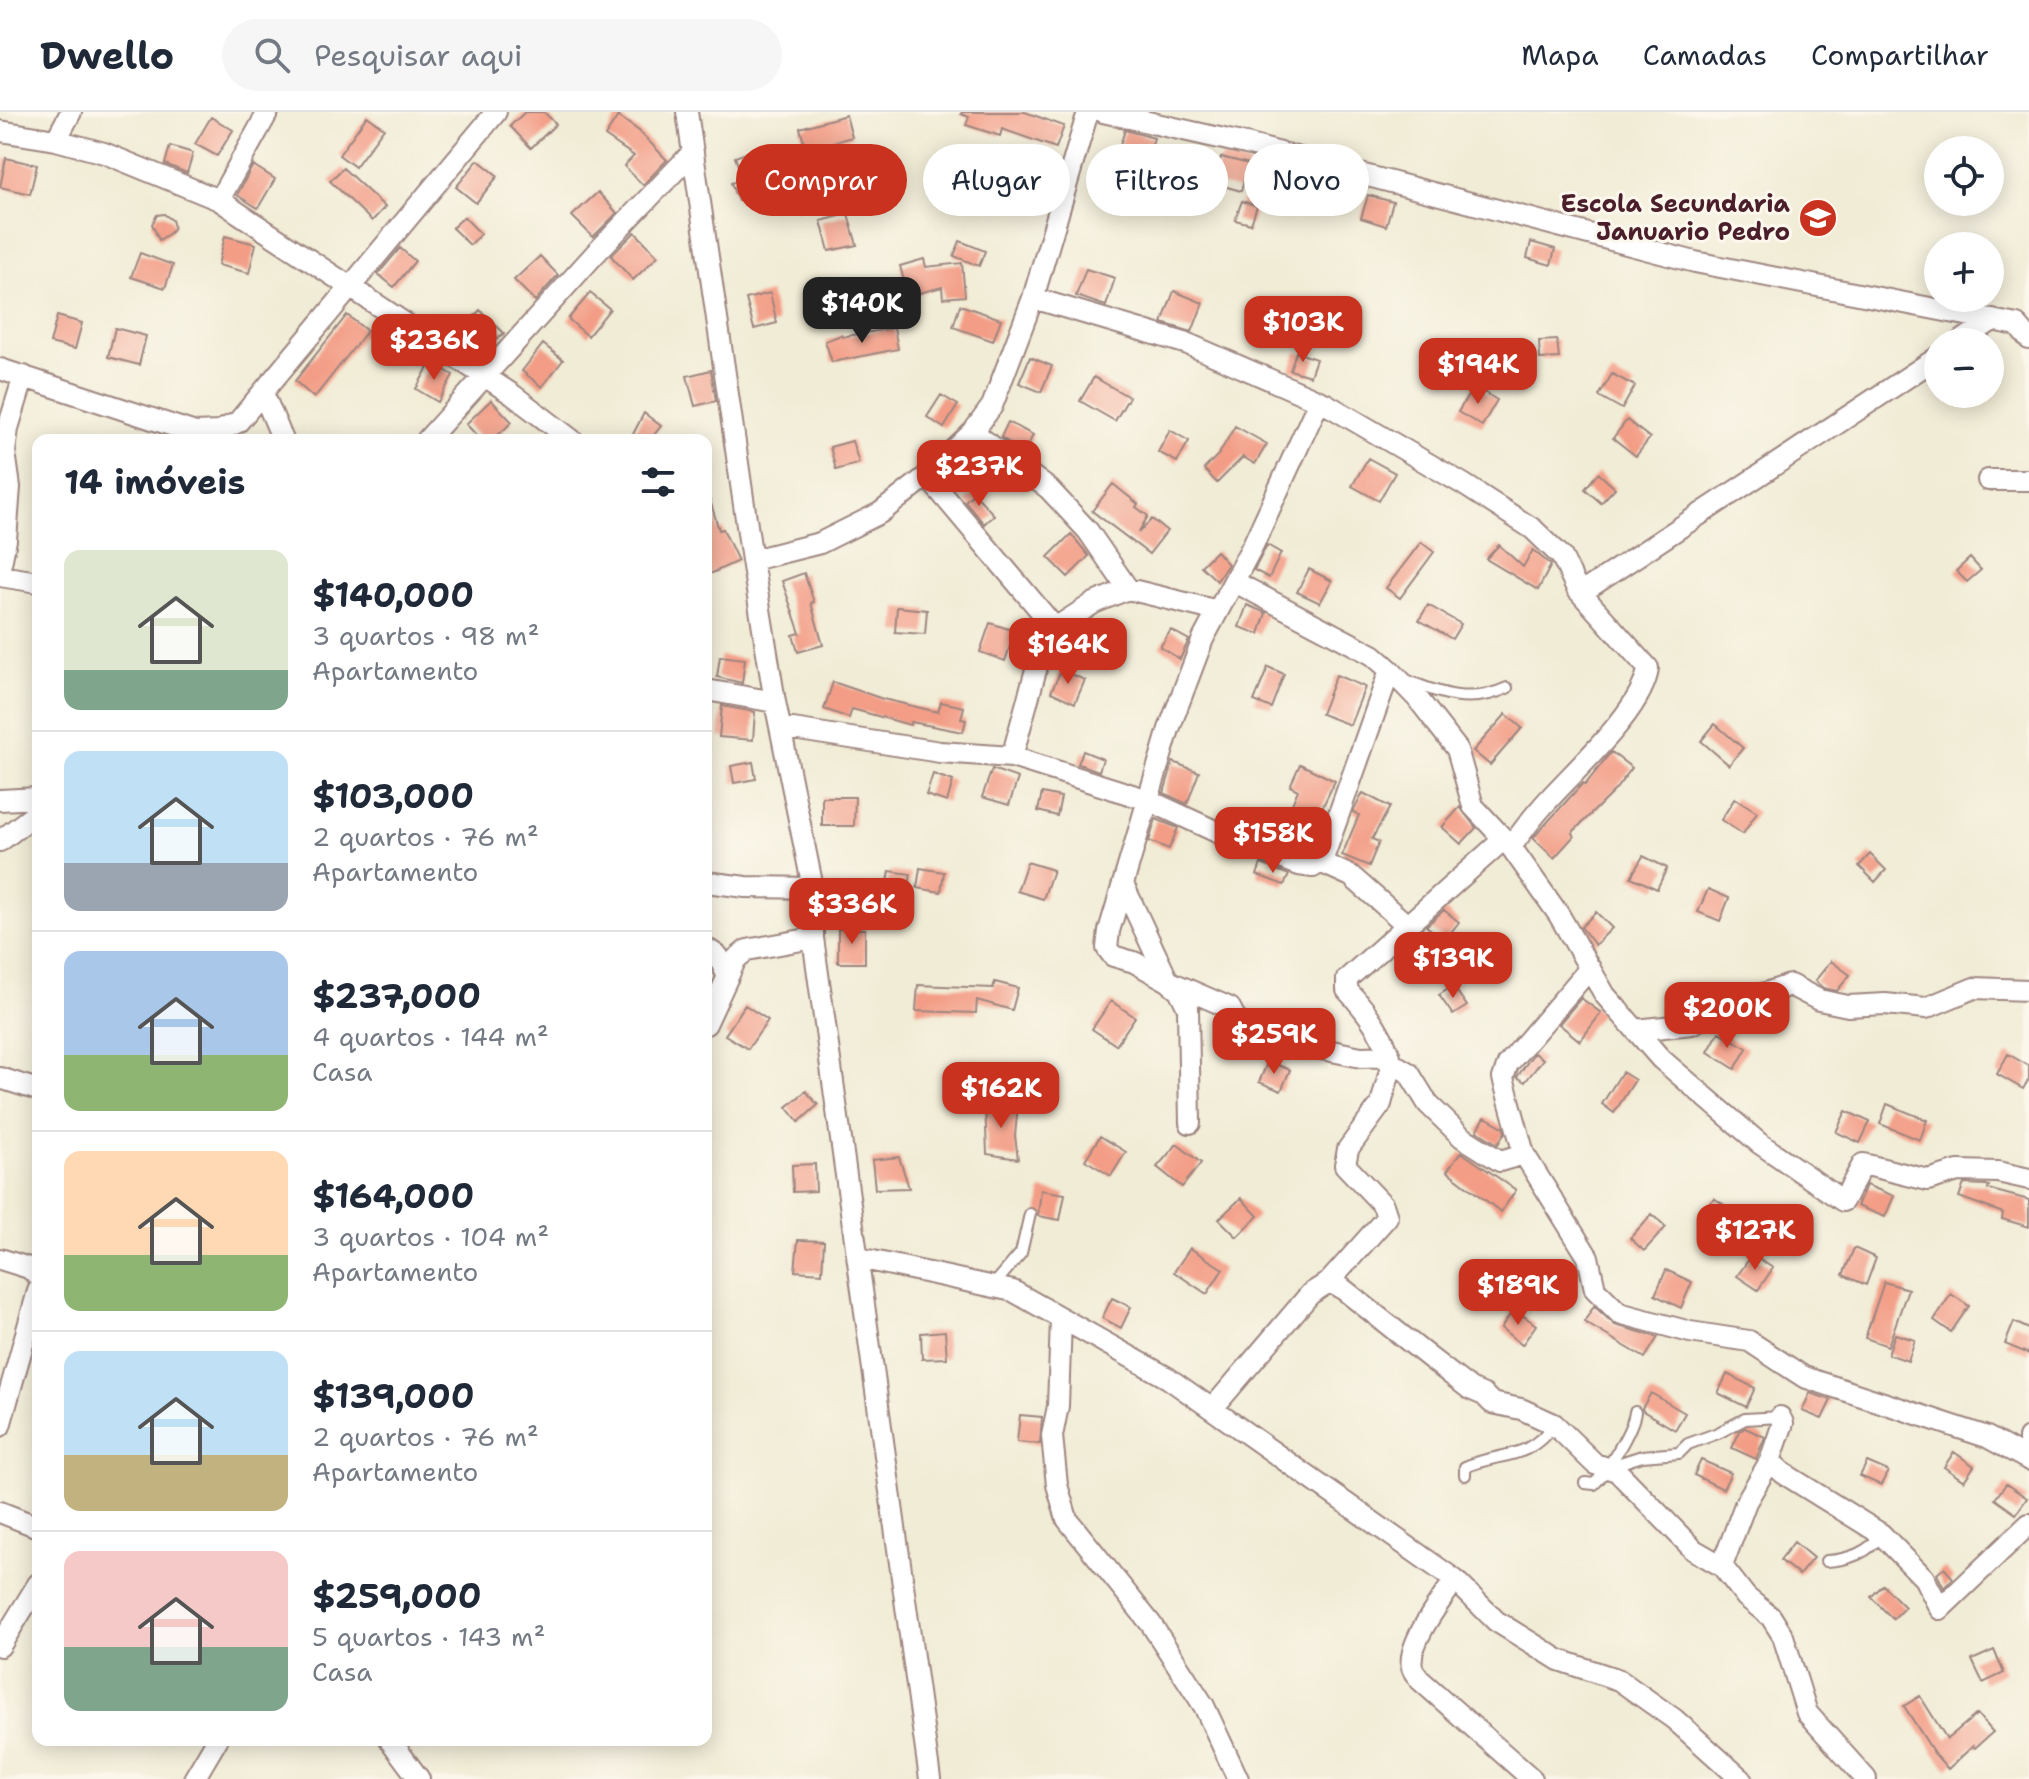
<!DOCTYPE html>
<html lang="pt">
<head>
<meta charset="utf-8">
<style>
	body { margin:0; font-family:"Shantell Sans",sans-serif; background:#f6f6f7; color:#1f2937; height:100vh; display:flex; flex-direction:column; font-size:30px; white-space:nowrap }
	* { box-sizing:border-box; margin:0 }
	p { font-size:26px; color:#747a83 }
	.icon { flex:none; width:44px; height:44px; fill:none; stroke:currentColor; stroke-width:2; stroke-linecap:round; stroke-linejoin:round }
	.map { position:relative; flex:1; overflow:hidden }
	.drawer { position:absolute; left:32px; top:322px; width:680px; height:1312px; display:flex; flex-direction:column; background:#fff; border-radius:16px; box-shadow:0 4px 20px #0003 }
	.drawer>* { flex:none }
	.guide { position:absolute; left:736px; top:32px; width:760px; height:72px; display:flex; gap:16px }
	.controls { position:absolute; left:1924px; top:24px; display:grid; gap:16px }
	.controls a { display:grid; place-items:center; width:80px; height:80px; border-radius:50%; background:#fff; box-shadow:0 4px 20px #0003; font-size:40px }
	.price { position:absolute; translate:-50% -68px; padding:0 18px; border-radius:16px; background:#c8321e; color:#fff; font-size:26px; line-height:52px; filter:drop-shadow(0 2px 4px #0008) }
	.price::after { content:''; position:absolute; left:50%; top:48px; width:24px; height:18px; margin-left:-12px; background:inherit; clip-path:polygon(0 0,100% 0,50% 100%) }
	.price.current { background:#222; color:#fff }
	ul { padding:0; list-style:none }
	li { display:flex; align-items:center; gap:24px; height:200px; padding:0 32px }
	li+li { border-top:2px solid #e0e1e3 }
	li span { display:grid; place-items:center; flex:none; width:224px; height:160px; border-radius:16px; color:#555 }
	li>.icon { margin-inline-start:auto }
	span .icon { width:96px; height:96px; fill:#fffc; stroke-width:1 }
	li b { font-size:34px }
	h2 { display:flex; justify-content:space-between; align-items:center; height:96px; padding:0 32px; font-size:34px }
	.tag { padding:0 28px; border-radius:36px; background:#fff; box-shadow:0 4px 20px #0003; font-size:28px; line-height:72px }
	.tag.current { background:#c8321e; color:#fff }
	header { display:flex; align-items:center; gap:48px; box-sizing:border-box; height:112px; padding:0 40px; background:#fff; border-bottom:2px solid #e0e1e3 }
	header strong { font-size:38px }
	nav { display:flex; gap:44px; margin-inline-start:auto; font-size:28px }
	.search { width:560px; height:72px; background:#f6f6f7; display:flex; align-items:center; gap:20px; box-sizing:border-box; padding:0 28px; border-radius:44px; color:#747a83; font-size:30px }
	.map>svg:first-child { display:block }
	.building { fill:#f39d86 }
	.lines { fill:none; stroke-linecap:round; stroke-linejoin:round }
	.service-casing { stroke:#9e8680; stroke-width:14 }
	.minor-casing { stroke:#9e8680; stroke-width:24 }
	.service { stroke:#fff; stroke-width:10 }
	.minor { stroke:#fff; stroke-width:20 }
	.labels { text-anchor:middle; dominant-baseline:central; stroke-width:6; stroke-linejoin:round; paint-order:stroke }
	.poi-label { font-size:24px; font-weight:bold; fill:#4a1f2b; stroke:#fbf7ec; text-anchor:end }
</style>
</head>
<body>
<header>
<strong>Dwello</strong>
<div class="search"><svg class="icon" aria-label="search" viewBox="0 0 24 24"><circle cx="10" cy="10" r="6"/><path d="M15 15l6 6"/></svg>Pesquisar aqui</div>
<nav><a>Mapa</a><a>Camadas</a><a>Compartilhar</a></nav>
</header>
<div class="map">
<svg width="2029" height="1667" viewBox="0 0 2029 1667">
	<rect width="100%" height="100%" fill="#fbf7ec"/>
	<filter id="ink" filterUnits="userSpaceOnUse"><feTurbulence type="fractalNoise" baseFrequency=".0125" numOctaves="2"/><feDisplacementMap in="SourceGraphic" scale="16" xChannelSelector="R" yChannelSelector="G"/><feConvolveMatrix kernelMatrix="1 2 1 2 8 2 1 2 1" color-interpolation-filters="sRGB"/></filter>
	<filter id="wash" filterUnits="userSpaceOnUse"><feTurbulence type="fractalNoise" baseFrequency=".006" numOctaves="4" result="noise"/><feDisplacementMap in="SourceGraphic" scale="32" xChannelSelector="R" yChannelSelector="G"/><feGaussianBlur stdDeviation="1.8" result="paint"/><feColorMatrix in="noise" values="0 0 0 0 0 0 0 0 0 0 0 0 0 0 0 0 0 1.4 0 .05"/><feComposite in="paint" operator="in"/></filter>
	<g filter="url(#wash)">
		<rect width="100%" height="100%" fill="#f1ecd5"/>
		<g id="blocks">
			<path class="building" d="M525 0H544L556 12 531 36 510 14Z
				M962 0H1025L1064 14 1056 36 1002 17 1000 24 966 13 969 5 961 2Z
				M846 3 852 25 806 38 800 16Z
				M367 4 384 16 355 55 339 43Z
				M618 4 639 19 667 48 643 73 624 54 634 44 605 24Z
				M211 5 233 18 217 44 195 32Z
				M1125 18 1154 26 1145 58 1115 49Z
				M796 32 807 65 803 66 811 92 795 98 787 72 738 89 731 71 743 67 735 45 765 34 767 43Z
				M170 34 193 41 187 61 165 52Z
				M1221 45 1249 52 1241 79 1213 71Z
				M6 46 37 53 30 82 0 75Z
				M478 48 498 64 476 91 456 75Z
				M253 53 275 67 258 96 237 83Z
				M343 56 385 95 372 109 330 69Z
				M1298 66 1326 73 1319 99 1291 92Z
				M598 80 617 101 593 125 572 104Z
				M1368 83 1393 90 1386 114 1361 106Z
				M1242 89 1257 94 1251 112 1235 108Z
				M164 102 172 108 174 115 170 121 159 128 152 112 157 103Z
				M848 102 857 133 829 139 821 109Z
				M464 105 481 122 470 133 452 116Z
				M635 120 658 144 633 168 611 144Z
				M225 124 256 132 249 161 218 153Z
				M960 129 985 139 979 154 954 144Z
				M1531 130 1555 137 1551 153 1527 146Z
				M400 136 415 149 394 175 378 162Z
				M140 141 173 153 165 176 131 165Z
				M540 144 558 163 535 189 514 168Z
				M924 147 926 155 962 151 965 184 943 186 942 175 908 184 900 154Z
				M1086 157 1115 166 1106 194 1076 184Z
				M1174 179 1203 191 1192 220 1162 211Z
				M590 181 610 197 588 224 568 207Z
				M770 181 777 211 754 217 746 187Z
				M1339 192 1357 199 1351 214 1332 207Z
				M960 193 1001 207 993 229 953 215Z
				M480 198 504 221 477 243 457 223Z
				M347 203 367 219 314 286 295 269Z
				M57 204 82 211 75 237 50 231Z
				M115 216 146 224 139 253 108 245Z
				M894 216 898 237 832 250 825 229 841 223 842 225Z
				M1557 228 1559 246 1540 247 1539 229Z
				M543 232 563 248 542 275 522 259Z
				M1296 240 1316 247 1310 264 1290 258Z
				M1030 245 1052 254 1041 280 1019 271Z
				M431 250 453 263 438 290 416 277Z
				M711 258 716 289 695 294 687 264Z
				M1612 262 1635 274 1622 297 1599 284Z
				M1094 265 1129 285 1115 309 1080 289Z
				M1474 274 1497 288 1482 314 1458 300Z
				M941 283 958 293 944 316 927 305Z
				M491 288 512 310 493 328H481L466 312Z
				M644 301 661 314 650 328H630Z
				M1627 308 1650 326 1636 344 1613 326Z
				M1008 310 1033 323 1024 342 1001 325Z
				M1235 314 1267 332 1255 352 1243 345 1217 371 1204 357 1219 342Z
				M1170 318 1189 329 1177 350 1158 340Z
				M852 329 859 351 836 358 830 335Z
				M1368 346 1395 361 1379 389 1352 374Z
				M1598 361 1615 376 1601 391 1585 377Z
				M1113 372 1138 392 1136 395 1148 404 1138 421 1152 407 1167 419 1149 442 1092 399Z
				M974 381 994 403 984 412 965 389Z
				M706 388H710L719 418 723 417 738 449 706 464Z
				M1071 422 1089 444 1068 465 1048 445Z
				M1421 430 1434 440 1400 486 1386 476Z
				M1267 433 1281 441 1269 466 1254 458Z
				M1499 433 1523 455 1533 438 1551 453 1538 478 1486 447Z
				M1216 439 1228 452 1217 469 1201 454Z
				M1970 446 1981 458 1967 470 1956 459Z
				M1309 457 1332 469 1320 491 1297 480Z
				M804 461 814 490 811 491 823 533 798 540 793 523 800 521 782 469Z
				M1247 493 1266 501 1259 522 1239 515Z
				M1428 493 1461 512 1452 527 1419 508Z
				M897 495 927 498 925 522 895 520Z
				M990 511 1015 519 1005 549 980 540Z
				M1171 518 1189 528 1180 547 1160 535Z
				M720 544 745 547 742 571 717 565Z
				M1268 555 1284 562 1271 596 1254 589Z
				M1061 558 1085 568 1075 591 1051 580Z
				M1336 563 1365 575 1350 613 1321 602Z
				M833 570 883 587 938 600 941 590 964 595 961 607 966 608 963 620 911 610 910 613 852 597 849 606 824 597Z
				M722 594 755 600 753 628 719 625Z
				M1506 602 1522 616 1490 653 1473 639Z
				M1715 612 1743 636 1729 653 1701 629Z
				M1083 639 1103 647 1099 659 1078 652Z
				M1611 640 1632 656 1615 678 1572 721 1574 724 1554 746 1533 726 1583 671 1585 673Z
				M753 650 756 667 734 671 731 654Z
				M1173 650 1199 660 1187 692 1164 681Z
				M1300 652 1335 669 1301 740 1276 730 1298 678 1290 674Z
				M992 657 1018 666 1009 693 982 685Z
				M933 662 953 669 947 690 926 683Z
				M1042 681 1061 685 1057 704 1038 699Z
				M1363 681 1390 695 1372 727 1379 730 1369 754 1342 743 1359 703 1353 700Z
				M822 685H855L854 714H822Z
				M1735 686 1757 700 1743 722 1721 708Z
				M1460 695 1476 716 1461 732 1442 715Z
				M1156 707 1178 716 1169 737 1149 729Z
				M1870 742 1886 758 1875 770 1859 754Z
				M1643 744 1667 756 1657 777 1631 765Z
				M1027 750 1053 758 1043 787 1017 779Z
				M1261 752 1289 763 1284 773 1257 763Z
				M920 756 944 760 941 780 917 776Z
				M890 759 911 762 906 790 885 787Z
				M1708 777 1729 786 1720 809 1698 800Z
				M1444 798 1459 810 1445 828 1426 814Z
				M1596 800 1612 816 1595 833 1581 815Z
				M838 817H865V851H838Z
				M1831 849 1850 863 1837 879 1823 876 1815 869Z
				M995 870 1018 876 1012 898 977 888 976 901 916 899 918 873 993 876Z
				M1453 874 1467 894 1453 903 1439 883Z
				M1581 886 1601 901 1580 929 1559 912Z
				M1111 889 1135 905 1116 933 1092 917Z
				M745 893 768 908 748 937 725 923Z
				M1719 920 1747 936 1735 957 1708 940Z
				M1534 941 1543 947 1525 970 1517 965Z
				M2008 942 2029 954V967L2023 977 1997 962Z
				M1268 949 1290 958 1281 979 1259 970Z
				M1622 960 1635 968 1614 1001 1602 992Z
				M806 979 818 993 799 1010 787 995Z
				M985 990 1018 993 1015 1024 1018 1047 987 1042Z
				M1887 992 1927 1008 1920 1028 1880 1012Z
				M1846 999 1870 1010 1860 1031 1836 1020Z
				M1485 1005 1503 1015 1505 1020 1498 1032 1477 1019Z
				M1100 1024 1126 1040 1111 1064 1085 1048Z
				M1177 1032 1201 1051 1182 1075 1157 1055Z
				M1461 1040 1516 1078 1501 1100 1447 1059Z
				M899 1045 909 1076 875 1077 872 1048Z
				M815 1052 816 1079 793 1080 792 1053Z
				M1964 1072 1986 1073 1989 1074 1988 1077 2029 1088V1115L2002 1107 2003 1101 1959 1085Z
				M1866 1073 1894 1084 1885 1105 1857 1094Z
				M1041 1078 1065 1082 1060 1108 1038 1104Z
				M1241 1086 1258 1104 1237 1125 1219 1107Z
				M1714 1086 1733 1099 1720 1113 1703 1100Z
				M1652 1102 1666 1115 1644 1139 1630 1126Z
				M798 1128 824 1129 822 1161 795 1159Z
				M1190 1136 1223 1157 1207 1182 1174 1160Z
				M1854 1136 1876 1146 1866 1173 1843 1163Z
				M1752 1143 1773 1156 1758 1178 1737 1164Z
				M1666 1158 1692 1170 1681 1196 1655 1183Z
				M1884 1170 1908 1177 1888 1234 1865 1226Z
				M1951 1182 1969 1194 1951 1220 1934 1208Z
				M1112 1186 1131 1195 1121 1216 1102 1206Z
				M1594 1194 1615 1213 1658 1225 1645 1246 1584 1210Z
				M1514 1197 1536 1213 1522 1233 1501 1216Z
				M2014 1210 2029 1217V1242L2005 1232Z
				M945 1219 947 1246 922 1247 921 1221Z
				M1895 1222 1915 1228 1908 1249 1888 1242Z
				M1727 1262 1755 1276 1746 1295 1718 1281Z
				M1651 1281 1685 1301 1675 1318 1643 1299 1642 1296Z
				M1810 1281 1831 1288 1822 1307 1802 1299Z
				M1020 1303 1042 1305 1040 1332 1017 1330Z
				M1745 1316 1765 1325 1756 1347 1732 1336 1740 1319Z
				M1954 1340 1974 1354 1964 1369 1944 1355Z
				M1701 1348 1731 1361 1723 1377 1694 1363Z
				M1867 1350 1888 1359 1881 1373 1860 1364Z
				M2006 1372 2027 1386 2016 1402 1995 1387Z
				M1794 1430 1813 1446 1799 1463 1780 1448Z
				M1944 1456 1953 1466 1944 1476 1937 1462Z
				M1883 1473 1905 1495 1893 1507 1871 1485Z
				M1994 1538 2004 1561 1983 1571 1972 1548Z
				M1920 1584 1947 1627 1977 1602 1993 1620 1975 1636 1973 1634 1948 1657 1934 1641 1904 1594Z"/>
		</g>
	</g>
	<g filter="url(#ink)">
		<use href="#blocks" fill-opacity="0" stroke="#9e8680" stroke-width="2"/>
		<g class="lines">
			<defs>
				<path id="service" d="M1406 568C1440 582 1470 593 1507 576
					M992 1175 1021 1141 1030 1102
					M1611 1354 1642 1344 1679 1341 1688 1332 1718 1321 1745 1307 1780 1305
					M1465 1363V1355C1502 1339 1527 1350 1554 1312
					M1585 1371 1594 1372C1607 1360 1633 1317 1635 1300
					M1826 1449C1847 1448 1870 1441 1881 1422"/>
				<path id="minor" d="M687 0 752 448 775 590 813 776V826L930 1667
					M1103 0 1246 32 1695 150 2017 213 2029 227
					M0 19 56 28 104 41 219 88 513 283 572 328
					M56 28 71 0
					M219 88 268 0
					M1033 186 1188 232 1326 292 1463 372 1533 417 1562 445 1577 477 1648 556C1644 598 1571 661 1542 695 1531 707 1521 721 1511 735
					M1960 230 1993 208
					M0 257 195 321 218 320 238 310 496 0
					M263 281 283 328
					M973 320 1049 377 1088 419 1128 477
					M427 328 594 143 693 40
					M927 364 1055 516
					M1988 368H2029
					M752 448 820 431 880 401 927 364 973 320 992 294 1033 186 1088 0
					M0 456 6 428 10 375 5 340 8 316 24 264
					M0 464 38 470
					M1235 470 1373 543 1390 558 1418 587 1457 637 1473 694 1511 735 1559 803 1605 883 1661 947 1759 1031 1843 1089 1863 1052 1928 1068 1958 1059 1998 1060 2029 1067
					M1581 481 1938 245
					M706 578 775 590
					M780 615 940 640 1012 645 1148 688 1232 727 1299 753 1313 755 1320 750 1325 741 1390 558
					M1012 645 1043 532 1055 516 1094 491 1128 477 1218 499
					M0 688 38 686
					M0 729 38 700
					M1320 750 1351 764 1408 814
					M706 770 746 775 813 776
					M1123 772 1168 869 1230 896 1242 919 1290 925 1317 936 1361 945 1390 944
					M706 836 718 844 728 865
					M1590 856 1508 952 1503 966 1524 1042 1588 1145 1595 1177 1619 1201 1690 1220 1749 1229 1804 1265 1987 1325 2029 1348
					M706 912 736 847 747 838 813 826
					M1636 918 1692 912 1715 898 1790 873 1819 888 1848 894 1885 892 1926 896 1974 876 2029 878
					M1392 951C1384 923 1367 899 1347 878V867L1504 727
					M0 966 38 978
					M1190 1011 1188 896 1179 878 1168 869 1134 850 1113 844 1107 836 1109 819 1169 617 1203 527 1253 433 1319 289
					M859 1146 1013 1179 1168 1266 1455 1468 1496 1509 1559 1548 1619 1568 1674 1607 1741 1667
					M0 1147 29 1156 38 1164
					M1329 1170 1387 1105 1383 1093 1345 1053 1348 1037 1381 992 1392 951 1409 961 1428 992 1462 1025 1500 1049 1524 1042
					M1061 1207 1058 1294 1052 1324 1057 1373 1067 1407 1151 1512 1204 1594 1238 1667
					M1213 1296 1310 1182 1329 1170 1343 1177 1430 1246 1470 1277 1484 1283 1492 1291 1521 1297 1554 1312 1595 1352 1617 1359 1694 1438 1722 1454 1746 1485 1771 1505 1783 1524 1807 1601 1866 1667
					M0 1314 38 1179
					M2029 1326V1329
					M1770 1349 1783 1361 1881 1422 1924 1466 1940 1497 2029 1412
					M0 1400 38 1415
					M1722 1454 1746 1390 1770 1349 1783 1311 1780 1305
					M1455 1468C1442 1487 1407 1531 1412 1555 1413 1560 1417 1563 1419 1567L1532 1667
					M0 1534 38 1472
					M390 1628 419 1667
					M194 1667 217 1628"/>
			</defs>
			<use href="#service" class="service-casing"/>
			<use href="#minor" class="minor-casing"/>
			<use href="#service" class="service"/>
			<use href="#minor" class="minor"/>
		</g>
	</g>
	<defs>
		<symbol id="school-disc" viewBox="-11 -11 22 22"><circle r="9.5" fill="#c8321e" stroke="#fbf7ec"/><path d="M0-5L7-2L0 1L-7-2ZM-4 1L0 2.5L4 1V4Q0 6-4 4Z" fill="#fff"/></symbol>
	</defs>
	<g fill-rule="evenodd">
		<use href="#school-disc" x="1796" y="84" width="44" height="44"/>
	</g>
	<g class="labels">
		<g class="poi-label">
			<text x="1790" y="92">Escola Secundaria<tspan x="1790" dy="28">Januario Pedro</tspan></text>
		</g>
	</g>
</svg>
<div class="controls">
<a><svg class="icon" aria-label="locate" viewBox="0 0 24 24"><circle cx="12" cy="12" r="6"/><path d="M12 2v4M12 18v4M2 12h4M18 12h4"/></svg></a>
<a>+</a>
<a>−</a>
</div>
<b class="price current" style="left:862px;top:233px">$140K</b>
<b class="price" style="left:1303px;top:252px">$103K</b>
<b class="price" style="left:434px;top:270px">$236K</b>
<b class="price" style="left:1478px;top:294px">$194K</b>
<b class="price" style="left:979px;top:396px">$237K</b>
<b class="price" style="left:1068px;top:574px">$164K</b>
<b class="price" style="left:1273px;top:763px">$158K</b>
<b class="price" style="left:852px;top:834px">$336K</b>
<b class="price" style="left:1453px;top:888px">$139K</b>
<b class="price" style="left:1727px;top:938px">$200K</b>
<b class="price" style="left:1274px;top:964px">$259K</b>
<b class="price" style="left:1001px;top:1018px">$162K</b>
<b class="price" style="left:1755px;top:1160px">$127K</b>
<b class="price" style="left:1518px;top:1215px">$189K</b>
<div class="guide">
<a class="tag current">Comprar</a>
<a class="tag">Alugar</a>
<a class="tag">Filtros</a>
<a class="tag">Novo</a>
</div>
<section class="drawer">
<h2>14 imóveis<svg class="icon" aria-label="filters" viewBox="0 0 24 24"><path d="M4 7h16M4 17h16"/><circle cx="9" cy="7" r="2"/><circle cx="15" cy="17" r="2"/></svg></h2>
<ul>
<li><span style="background:linear-gradient(#dfe7d0 75%,#7fa58c 0)"><svg class="icon" aria-label="home" viewBox="0 0 24 24"><path d="M3 11l9-7 9 7M6 9v11h12V9"/></svg></span><div><b>$140,000</b><p>3 quartos · 98 m²</p><p>Apartamento</p></div></li>
<li><span style="background:linear-gradient(#bfe0f5 70%,#9aa5b1 0)"><svg class="icon" aria-label="home" viewBox="0 0 24 24"><path d="M3 11l9-7 9 7M6 9v11h12V9"/></svg></span><div><b>$103,000</b><p>2 quartos · 76 m²</p><p>Apartamento</p></div></li>
<li><span style="background:linear-gradient(#a9c7e8 65%,#8fb573 0)"><svg class="icon" aria-label="home" viewBox="0 0 24 24"><path d="M3 11l9-7 9 7M6 9v11h12V9"/></svg></span><div><b>$237,000</b><p>4 quartos · 144 m²</p><p>Casa</p></div></li>
<li><span style="background:linear-gradient(#ffd9b3 65%,#8fb573 0)"><svg class="icon" aria-label="home" viewBox="0 0 24 24"><path d="M3 11l9-7 9 7M6 9v11h12V9"/></svg></span><div><b>$164,000</b><p>3 quartos · 104 m²</p><p>Apartamento</p></div></li>
<li><span style="background:linear-gradient(#bfe0f5 65%,#c2b280 0)"><svg class="icon" aria-label="home" viewBox="0 0 24 24"><path d="M3 11l9-7 9 7M6 9v11h12V9"/></svg></span><div><b>$139,000</b><p>2 quartos · 76 m²</p><p>Apartamento</p></div></li>
<li><span style="background:linear-gradient(#f6c9c9 60%,#7fa58c 0)"><svg class="icon" aria-label="home" viewBox="0 0 24 24"><path d="M3 11l9-7 9 7M6 9v11h12V9"/></svg></span><div><b>$259,000</b><p>5 quartos · 143 m²</p><p>Casa</p></div></li>
</ul>
</section>
</div>
</body>
</html>
